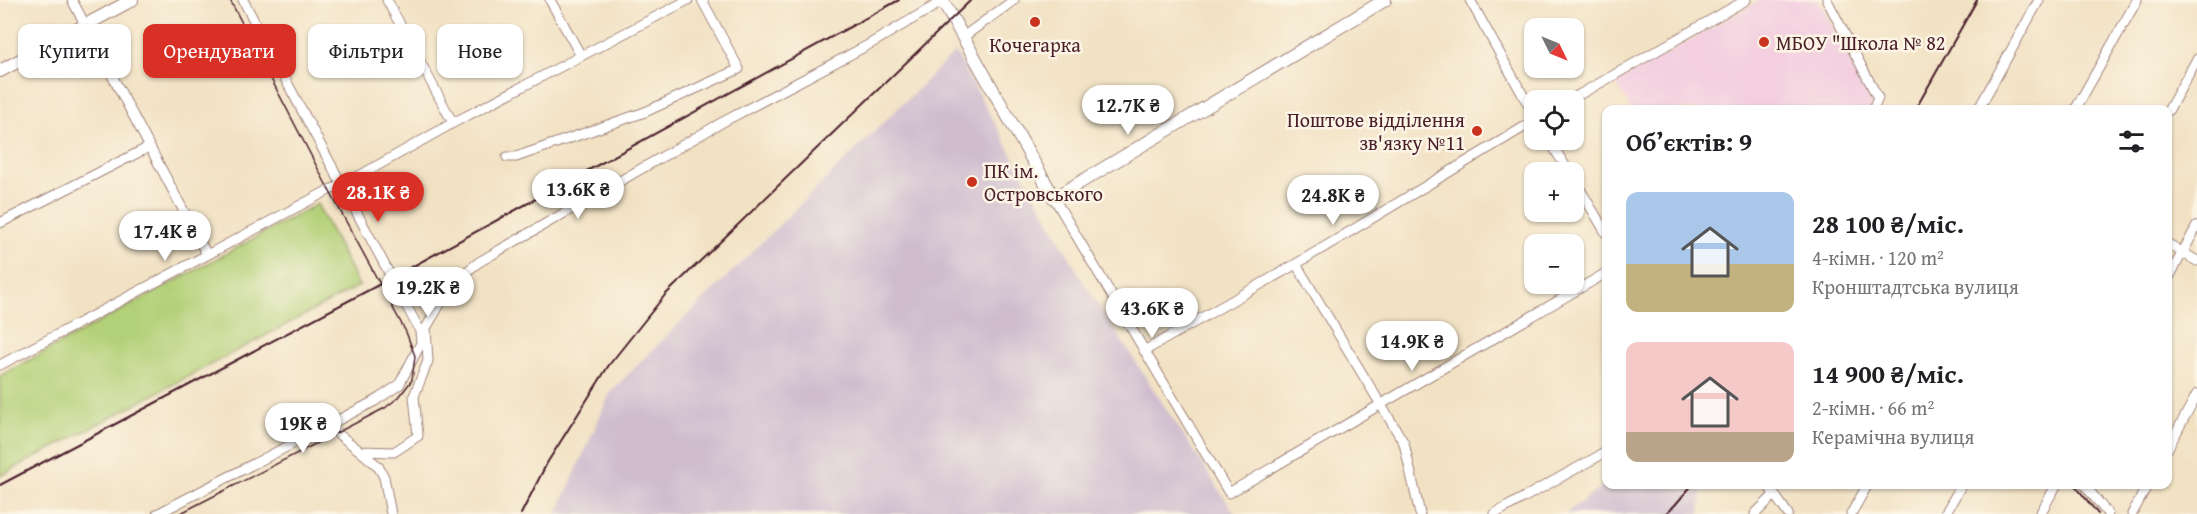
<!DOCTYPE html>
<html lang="uk">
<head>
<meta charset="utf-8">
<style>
	body { margin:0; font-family:"Gentium Book Plus",serif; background:#f6f6f6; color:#202124; height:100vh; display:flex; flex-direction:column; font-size:22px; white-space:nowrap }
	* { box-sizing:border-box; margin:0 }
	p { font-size:20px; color:#757577 }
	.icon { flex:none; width:33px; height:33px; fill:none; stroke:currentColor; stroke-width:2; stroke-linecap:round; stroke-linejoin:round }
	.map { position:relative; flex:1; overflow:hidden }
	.panel { position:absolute; left:1602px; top:105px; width:570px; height:384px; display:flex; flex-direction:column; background:#fff; border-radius:12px; box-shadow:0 2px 4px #0004 }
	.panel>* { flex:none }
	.top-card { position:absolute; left:18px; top:24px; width:570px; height:54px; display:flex; gap:12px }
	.needle { width:39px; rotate:133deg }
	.tools { position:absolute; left:1524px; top:18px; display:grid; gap:12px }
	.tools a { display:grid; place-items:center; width:60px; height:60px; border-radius:12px; background:#fff; box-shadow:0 2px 4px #0004; font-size:30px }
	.price { position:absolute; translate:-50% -51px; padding:0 14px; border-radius:21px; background:#fff; color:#222; font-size:20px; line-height:39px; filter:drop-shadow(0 2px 3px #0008) }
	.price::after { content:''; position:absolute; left:50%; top:36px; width:18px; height:14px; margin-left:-9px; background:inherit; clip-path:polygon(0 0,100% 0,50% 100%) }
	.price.current { background:#d93025; color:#fff }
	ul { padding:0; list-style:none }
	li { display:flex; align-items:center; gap:18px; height:150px; padding:0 24px }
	li span { display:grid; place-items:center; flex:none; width:168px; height:120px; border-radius:12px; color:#555 }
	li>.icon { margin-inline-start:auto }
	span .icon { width:72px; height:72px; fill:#fffc; stroke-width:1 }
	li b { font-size:26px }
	h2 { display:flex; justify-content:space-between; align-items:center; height:72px; padding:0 24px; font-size:26px }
	.tag { padding:0 21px; border-radius:12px; background:#fff; box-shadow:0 2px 4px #0004; font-size:21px; line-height:54px }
	.tag.current { background:#d93025; color:#fff }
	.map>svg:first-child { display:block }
	.built { fill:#f3cfe0 }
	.industrial { fill:#cfbdcf }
	.green { fill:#b2d077; stroke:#7e7851; stroke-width:1.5 }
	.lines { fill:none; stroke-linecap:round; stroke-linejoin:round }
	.minor-casing { stroke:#9e8078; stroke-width:11 }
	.secondary-casing { stroke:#9e8078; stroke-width:14 }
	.minor { stroke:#fff; stroke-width:9 }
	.secondary { stroke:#fff; stroke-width:12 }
	.tram { stroke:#4a1f2b; stroke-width:1.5 }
	.rail { stroke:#4a1f2b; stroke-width:2 }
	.minor-bridge-casing { stroke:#9e8078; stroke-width:11; stroke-linecap:butt }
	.minor-bridge { stroke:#fff; stroke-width:9 }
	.poi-dot { fill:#c8321e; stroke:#fcf5e5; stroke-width:2 }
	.labels { text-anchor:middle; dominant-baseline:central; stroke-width:5; stroke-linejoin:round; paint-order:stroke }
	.poi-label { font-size:20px; fill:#4a1f2b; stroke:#fcf5e5; text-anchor:start }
</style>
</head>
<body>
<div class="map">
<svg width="2197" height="514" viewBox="0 0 2197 514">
	<rect width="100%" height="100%" fill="#fcf5e5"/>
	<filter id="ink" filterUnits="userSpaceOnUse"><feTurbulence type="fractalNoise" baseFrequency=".0167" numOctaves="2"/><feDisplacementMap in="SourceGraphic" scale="12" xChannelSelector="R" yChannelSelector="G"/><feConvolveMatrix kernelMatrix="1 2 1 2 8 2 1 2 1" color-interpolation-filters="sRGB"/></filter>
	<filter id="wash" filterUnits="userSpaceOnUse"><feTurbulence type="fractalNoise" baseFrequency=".008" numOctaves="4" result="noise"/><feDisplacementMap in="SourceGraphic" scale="24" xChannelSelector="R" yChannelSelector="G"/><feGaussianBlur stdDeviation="1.35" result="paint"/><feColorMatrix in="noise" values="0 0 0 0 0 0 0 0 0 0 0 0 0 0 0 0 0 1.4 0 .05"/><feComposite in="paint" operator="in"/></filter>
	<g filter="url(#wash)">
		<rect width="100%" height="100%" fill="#f2e2c4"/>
		<path class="built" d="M1760 0H1819L1873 106 1867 110 1631 109 1616 83Z"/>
		<path class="industrial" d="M955 52 1084 283 1235 514H557L611 391Z
			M1606 484 1702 485 1700 514H1565Z"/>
		<path class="green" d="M317 204 359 286 0 476V376Z"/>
	</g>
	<g filter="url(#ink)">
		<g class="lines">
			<defs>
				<path id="minor" d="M72 0 207 255
					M243 0 389 273
					M387 0 453 123
					M550 0 581 56
					M1470 0 1534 115
					M1827 0 1878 98 1873 110
					M963 37 1014 0
					M1570 100 1746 0
					M1978 110 2039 0
					M2075 110 2137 0
					M2168 111 2197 59
					M1549 140 1569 172
					M507 157H516L645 112 739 69 702 0
					M1574 179 1606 233
					M1054 198 1229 493 1606 273
					M0 223 149 147
					M2168 244 2197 261
					M1296 264 1404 443 1420 514
					M2168 279 2197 226
					M1144 351 1296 264 1534 121
					M0 365 329 190 343 185 453 123 688 0
					M328 426 360 451 394 452 418 436 414 396 428 361 426 328 453 282 479 262 721 123 870 44 943 1
					M2168 448 2197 394
					M360 451 378 466 384 477 391 514
					M1767 484 1788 514
					M2084 484 2108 514
					M157 514 375 401 399 385 421 343 420 331 394 283
					M1494 514 1606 452
					M1755 514 1774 495
					M1851 514 1868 484
					M1945 514 1962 484
					M2040 514 2057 484
					M2132 514 2148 484"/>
				<path id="secondary" d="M942 0 1054 198 1385 0
					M0 71 132 0"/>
			</defs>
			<use href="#minor" class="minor-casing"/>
			<use href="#secondary" class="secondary-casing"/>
			<use href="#minor" class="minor"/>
			<use href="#secondary" class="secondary"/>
			<path class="tram" d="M179 514 385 408 399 397 412 380 415 356 406 332 329 190 230 0"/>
			<path class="rail" d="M1915 110 1977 0
				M2074 484 2098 514
				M0 485 386 281 899 0
				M521 514 547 463 609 365 665 295 971 0
				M1665 514 1675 505 1693 484"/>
			<defs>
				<path id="minor-bridge" d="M389 273 394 283"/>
			</defs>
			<use href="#minor-bridge" class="minor-bridge-casing"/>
			<use href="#minor-bridge" class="minor-bridge"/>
		</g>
	</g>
	<g class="poi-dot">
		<circle cx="1035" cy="22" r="6"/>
		<circle cx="1764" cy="42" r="6"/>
		<circle cx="1477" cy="131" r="6"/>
		<circle cx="972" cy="182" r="6"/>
	</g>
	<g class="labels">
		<g class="poi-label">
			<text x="1776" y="42">МБОУ "Школа № 82</text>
			<text x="1035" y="44" text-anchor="middle">Кочегарка</text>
			<text x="1465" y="119" text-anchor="end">Поштове відділення<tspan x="1465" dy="23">зв'язку №11</tspan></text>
			<text x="984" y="170">ПК ім.<tspan x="984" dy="23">Островського</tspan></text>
		</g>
	</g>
</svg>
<div class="tools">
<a><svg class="needle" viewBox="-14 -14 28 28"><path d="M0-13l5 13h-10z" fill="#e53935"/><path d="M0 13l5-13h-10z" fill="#757577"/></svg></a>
<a><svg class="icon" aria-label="locate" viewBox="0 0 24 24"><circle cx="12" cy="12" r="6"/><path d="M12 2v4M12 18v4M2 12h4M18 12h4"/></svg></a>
<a>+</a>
<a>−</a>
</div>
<b class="price" style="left:1128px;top:136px">12.7K ₴</b>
<b class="price" style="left:578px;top:220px">13.6K ₴</b>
<b class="price current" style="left:378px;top:223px">28.1K ₴</b>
<b class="price" style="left:1333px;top:226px">24.8K ₴</b>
<b class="price" style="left:165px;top:262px">17.4K ₴</b>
<b class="price" style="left:428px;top:318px">19.2K ₴</b>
<b class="price" style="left:1152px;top:339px">43.6K ₴</b>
<b class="price" style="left:1412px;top:372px">14.9K ₴</b>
<b class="price" style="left:303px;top:454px">19K ₴</b>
<div class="top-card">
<a class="tag">Купити</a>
<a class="tag current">Орендувати</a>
<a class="tag">Фільтри</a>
<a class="tag">Нове</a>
</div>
<section class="panel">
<h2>Об’єктів: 9<svg class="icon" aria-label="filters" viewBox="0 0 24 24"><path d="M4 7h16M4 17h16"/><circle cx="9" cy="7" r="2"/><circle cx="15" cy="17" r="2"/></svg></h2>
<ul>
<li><span style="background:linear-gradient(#a9c7e8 60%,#c2b280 0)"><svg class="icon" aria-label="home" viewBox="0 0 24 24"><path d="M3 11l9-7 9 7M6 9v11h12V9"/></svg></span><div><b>28 100 ₴/міс.</b><p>4-кімн. · 120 m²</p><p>Кронштадтська вулиця</p></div></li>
<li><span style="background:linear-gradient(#f6c9c9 75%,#b9a48a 0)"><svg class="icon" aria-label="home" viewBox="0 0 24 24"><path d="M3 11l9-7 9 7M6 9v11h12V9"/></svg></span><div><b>14 900 ₴/міс.</b><p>2-кімн. · 66 m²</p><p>Керамічна вулиця</p></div></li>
</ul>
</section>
</div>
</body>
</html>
